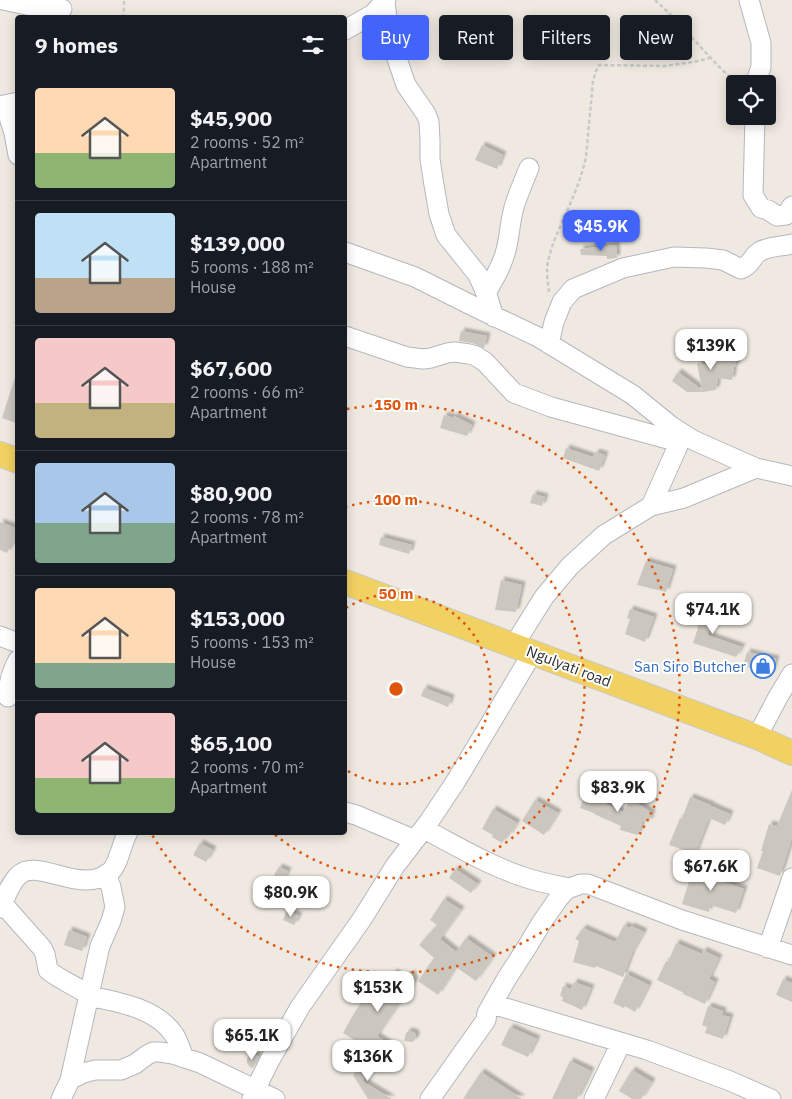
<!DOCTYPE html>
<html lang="en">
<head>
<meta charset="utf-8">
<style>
	body { margin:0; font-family:"IBM Plex Sans",sans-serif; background:#20242c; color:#f1f3f6; height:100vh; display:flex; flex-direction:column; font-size:19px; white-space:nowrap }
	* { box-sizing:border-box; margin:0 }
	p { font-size:16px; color:#9ea1a6 }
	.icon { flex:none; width:28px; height:28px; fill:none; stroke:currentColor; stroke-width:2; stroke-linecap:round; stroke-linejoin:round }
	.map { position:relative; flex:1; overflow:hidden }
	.drawer { position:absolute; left:15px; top:15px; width:332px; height:820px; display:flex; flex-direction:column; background:#171b24; border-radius:5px; box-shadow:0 2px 12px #0003 }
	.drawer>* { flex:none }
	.hud { position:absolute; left:362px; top:15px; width:354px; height:45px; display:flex; gap:10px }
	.fabs { position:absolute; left:726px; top:75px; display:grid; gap:10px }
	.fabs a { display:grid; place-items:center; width:50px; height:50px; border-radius:5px; background:#171b24; box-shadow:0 2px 12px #0003; font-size:25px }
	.price { position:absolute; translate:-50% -42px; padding:0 11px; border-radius:10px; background:#fff; color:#222; font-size:16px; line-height:32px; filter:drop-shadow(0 1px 2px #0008) }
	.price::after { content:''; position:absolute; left:50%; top:30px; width:15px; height:11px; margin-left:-8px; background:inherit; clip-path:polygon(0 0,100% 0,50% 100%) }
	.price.on { background:#4264fb; color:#fff }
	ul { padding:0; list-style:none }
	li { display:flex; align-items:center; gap:15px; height:125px; padding:0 20px }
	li+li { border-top:1px solid #363941 }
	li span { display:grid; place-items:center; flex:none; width:140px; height:100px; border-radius:5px; color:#555 }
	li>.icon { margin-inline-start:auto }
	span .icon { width:60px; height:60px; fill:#fffc; stroke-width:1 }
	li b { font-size:21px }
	h2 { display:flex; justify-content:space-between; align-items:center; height:60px; padding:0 20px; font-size:21px }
	.pill { padding:0 18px; border-radius:5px; background:#171b24; box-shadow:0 2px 12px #0003; font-size:18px; line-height:45px }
	.pill.on { background:#4264fb; color:#fff }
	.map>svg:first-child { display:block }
	.building { fill:#cbc7bf; filter:url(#shadow) }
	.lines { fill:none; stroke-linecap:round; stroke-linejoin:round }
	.minor-casing { stroke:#b4b7c1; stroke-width:21 }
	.major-casing { stroke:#c9c9c9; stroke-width:26 }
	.path { stroke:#c9c9c9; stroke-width:2.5; stroke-dasharray:4 2.5; stroke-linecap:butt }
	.minor { stroke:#fff; stroke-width:19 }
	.major { stroke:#f2d163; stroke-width:24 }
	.ring { fill:none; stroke:#df570e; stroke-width:2.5; stroke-dasharray:2.5 5 }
	.labels { text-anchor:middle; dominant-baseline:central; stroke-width:4; stroke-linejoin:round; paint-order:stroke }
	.street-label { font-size:15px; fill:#2e2e2e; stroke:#fff }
	.shop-label { font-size:15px; fill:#366cbe; stroke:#fff; text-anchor:end }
	.centre { fill:#df570e; stroke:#fff; stroke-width:2.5 }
	.ring-label { font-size:15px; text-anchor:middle; font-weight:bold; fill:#df570e; stroke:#fff; stroke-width:4; stroke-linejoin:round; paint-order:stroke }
</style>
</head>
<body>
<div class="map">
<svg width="792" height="1099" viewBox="0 0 792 1099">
	<defs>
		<filter id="shadow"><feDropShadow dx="3.5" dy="-3.5" stdDeviation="1" flood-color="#0004"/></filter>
	</defs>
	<rect width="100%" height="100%" fill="#efe9e1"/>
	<path class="building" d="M482 145 503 155 497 169 475 160Z
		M616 245 617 258 607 259V256L581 255 580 249Z
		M461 331 487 336 484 348 472 343 459 341Z
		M711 348H736V367H734L732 380 718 378 716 390 703 392H687L672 381 678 372 702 390 697 363 711 366Z
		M15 377H18V417L16 423 2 418Z
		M444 415 454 418V416L472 425 467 436 440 428Z
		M566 448 593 457 596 452 605 455 599 471 563 458Z
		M533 494 545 497 542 506 530 503Z
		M0 522 18 529V545L12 543 7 553 0 550Z
		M381 537 412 545 409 554 379 545Z
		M646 561 673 569 666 592 637 585Z
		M501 580 522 585 516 612 495 610Z
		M707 605 718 610 707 635 742 647 736 657 693 643 698 628H697Z
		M630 609 654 617 645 642 625 634 630 619 627 618Z
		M747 652 776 659 772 673 743 666Z
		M424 688 451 698 448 707 421 696Z
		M792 790V838L780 876 757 868 763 851H761L769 824 777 826Z
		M587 791 596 794 595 799 623 812 631 799 652 813 649 822 643 820 638 835 620 830 621 826 594 814V813L580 808Z
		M690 797 711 805V806L730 814 725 825 709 818 695 854 669 845 680 818 682 819Z
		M535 800 558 813 544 835 522 821Z
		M493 809 517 823 509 836 507 835 502 843 492 837 493 835 482 829Z
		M200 843 213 850 206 862 193 855Z
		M694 866 719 873 717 880 744 889 736 913 710 905 709 912 682 904Z
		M279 867 288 871 284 880 274 875Z
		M455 869 478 884 471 893 449 878Z
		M444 899 461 910 440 939 456 952 466 938 493 957 476 981 456 967 438 995 418 981 434 958 419 945 437 925 430 920Z
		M287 910 299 916 294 925 283 920Z
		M624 925 630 928 631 926 644 932 632 953 623 977 596 966 595 968 573 962 579 941 575 939 583 928 615 942Z
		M69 930 87 937 82 951 64 945Z
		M676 943 702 954 703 950 719 958 709 979 715 982 705 1004 683 994 684 993 657 980 666 961 668 962Z
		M394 972 401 978 412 973 415 982 398 1005 377 1036 393 1047 388 1054 351 1043 354 1040 343 1033 355 1012 370 990 377 994Z
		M626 974 649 985 635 1012 625 1006 624 1008 613 1003Z
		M783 979 792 983V1002L776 995Z
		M574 982 591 988 582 1010 562 1001 563 997 560 996 563 986 571 989Z
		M708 1006 723 1011 722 1015 730 1017 723 1039 705 1033 707 1027 702 1025Z
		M510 1027 537 1039 528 1057 501 1045Z
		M409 1031 413 1032 416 1034V1038L413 1042 404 1041 406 1033Z
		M251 1055H256L259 1057 253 1068 250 1067 247 1063V1059Z
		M365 1060 374 1067 362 1081 392 1099H368L353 1075Z
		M570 1061 591 1071 577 1099H552Z
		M632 1070 652 1082 641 1099H632L619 1091Z
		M481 1072 522 1099H463Z"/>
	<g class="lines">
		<defs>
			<path id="minor" d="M3 0 36 7 62 9
				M749 0 761 43V67L755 84
				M385 1 388 27 393 47 406 85 426 114 429 122 430 140V159L434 185 439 214 446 235 478 275 488 298 494 317
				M345 30 373 14 386 0
				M0 106 18 102
				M755 116 753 195 761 208 768 210 777 216 786 215 792 206
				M9 117 14 133 18 155
				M345 252 415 277 477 308 538 337 633 395 671 426 693 440 756 468 792 476
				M486 293C494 279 502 266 506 250 510 235 510 219 515 204 519 192 524 180 529 168
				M345 336 407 357 423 359 431 358 447 353 455 352 469 354 476 356 485 362 514 393 522 396 551 407 679 442
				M549 344 554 322 562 302 573 289 623 268 674 257 706 258 723 260 741 269C751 266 752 256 759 252 768 246 781 247 792 244
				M651 506 677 448 682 434
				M0 636 18 643
				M514 645 544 597 570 566 604 535 651 506 684 498 756 468
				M8 697C8 684 11 673 18 660
				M757 737 778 697 792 674
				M345 812 356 815 415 840
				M424 829C455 845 488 865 521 876 537 882 554 885 570 888
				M2 903 42 948 45 954 48 970C60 980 76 986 89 995
				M0 908C6 897 10 883 19 875 38 857 82 897 111 871 119 863 122 842 128 832
				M768 948 792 878
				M88 996C119 1002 157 1008 175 1036 179 1043 181 1051 184 1058
				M492 1004 647 1050 730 1081 771 1099
				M70 1080 100 946 111 921 115 907 111 887 106 874
				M61 1099 70 1080 83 1073 95 1070H121L135 1064 147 1055 153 1052H160L173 1054 200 1063 275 1099
				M252 1099 261 1078 270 1060 300 1007 362 919 395 866 428 823 456 781 533 652
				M430 1099 486 1020 487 1013 507 978 527 947 542 922 558 899 567 889 581 884H588L682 920 792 955
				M594 1099 621 1043"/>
			<path id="major" d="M0 454 18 461
				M345 582 757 737 792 753"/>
		</defs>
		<use href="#minor" class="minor-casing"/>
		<use href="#major" class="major-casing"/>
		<path class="path" d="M655 0C675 18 692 38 710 57 719 67 728 76 739 84
			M123 18 124 7V0
			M549 292C548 285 547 276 547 269 549 251 556 236 563 220 572 200 581 180 586 157L593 81 596 71 599 65 665 66 693 62 711 58"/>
		<use href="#minor" class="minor"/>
		<use href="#major" class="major"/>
	</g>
	<g class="ring">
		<path d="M346 608A95 95 0 1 1 346 770"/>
		<path d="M345 507A189 189 0 1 1 273 833"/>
		<path d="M347 409A284 284 0 1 1 151 833"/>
	</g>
	<defs>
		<symbol id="shop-ring" viewBox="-11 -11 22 22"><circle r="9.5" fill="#fff" stroke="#3f7fe0" stroke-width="1.5"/><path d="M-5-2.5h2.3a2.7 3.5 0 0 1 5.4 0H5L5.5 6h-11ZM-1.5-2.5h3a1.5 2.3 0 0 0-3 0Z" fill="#3f7fe0"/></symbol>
	</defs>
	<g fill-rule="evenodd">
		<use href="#shop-ring" x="749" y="652" width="28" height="28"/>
	</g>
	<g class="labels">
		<g class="street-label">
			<text transform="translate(569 666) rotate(21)">Ngulyati road</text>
		</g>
		<g class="shop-label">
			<text x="746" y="666">San Siro Butcher</text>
		</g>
	</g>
	<circle cx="396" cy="689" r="8" class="centre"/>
	<g class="ring-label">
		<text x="396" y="410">150 m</text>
		<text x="396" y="505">100 m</text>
		<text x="396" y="599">50 m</text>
	</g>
</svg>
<div class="fabs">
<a><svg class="icon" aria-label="locate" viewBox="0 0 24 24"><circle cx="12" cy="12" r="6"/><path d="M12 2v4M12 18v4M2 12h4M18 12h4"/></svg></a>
</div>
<b class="price on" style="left:601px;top:252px">$45.9K</b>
<b class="price" style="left:711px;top:371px">$139K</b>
<b class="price" style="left:713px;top:635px">$74.1K</b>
<b class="price" style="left:618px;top:813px">$83.9K</b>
<b class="price" style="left:711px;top:892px">$67.6K</b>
<b class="price" style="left:291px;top:918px">$80.9K</b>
<b class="price" style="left:378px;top:1013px">$153K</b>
<b class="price" style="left:252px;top:1061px">$65.1K</b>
<b class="price" style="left:368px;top:1082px">$136K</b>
<div class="hud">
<a class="pill on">Buy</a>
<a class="pill">Rent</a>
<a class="pill">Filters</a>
<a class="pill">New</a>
</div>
<section class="drawer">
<h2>9 homes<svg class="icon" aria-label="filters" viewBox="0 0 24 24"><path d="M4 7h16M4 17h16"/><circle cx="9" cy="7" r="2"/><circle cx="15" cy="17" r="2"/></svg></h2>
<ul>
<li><span style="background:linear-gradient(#ffd9b3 65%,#8fb573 0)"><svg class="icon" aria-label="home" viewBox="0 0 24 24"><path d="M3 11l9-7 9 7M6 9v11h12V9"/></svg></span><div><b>$45,900</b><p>2 rooms · 52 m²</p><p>Apartment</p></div></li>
<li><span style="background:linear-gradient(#bfe0f5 65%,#b9a48a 0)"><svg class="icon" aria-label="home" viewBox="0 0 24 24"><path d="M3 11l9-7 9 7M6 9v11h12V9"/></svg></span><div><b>$139,000</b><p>5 rooms · 188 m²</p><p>House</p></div></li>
<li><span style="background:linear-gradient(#f6c9c9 65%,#c2b280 0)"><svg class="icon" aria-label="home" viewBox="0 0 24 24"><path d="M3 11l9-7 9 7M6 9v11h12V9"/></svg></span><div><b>$67,600</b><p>2 rooms · 66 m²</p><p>Apartment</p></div></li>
<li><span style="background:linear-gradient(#a9c7e8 60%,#7fa58c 0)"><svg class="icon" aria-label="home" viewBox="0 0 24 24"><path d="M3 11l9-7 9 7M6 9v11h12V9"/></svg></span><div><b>$80,900</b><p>2 rooms · 78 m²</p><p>Apartment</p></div></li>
<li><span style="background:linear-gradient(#ffd9b3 75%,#7fa58c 0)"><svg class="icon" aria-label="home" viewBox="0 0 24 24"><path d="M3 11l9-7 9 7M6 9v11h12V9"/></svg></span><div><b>$153,000</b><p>5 rooms · 153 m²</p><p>House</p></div></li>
<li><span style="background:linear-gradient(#f6c9c9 65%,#8fb573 0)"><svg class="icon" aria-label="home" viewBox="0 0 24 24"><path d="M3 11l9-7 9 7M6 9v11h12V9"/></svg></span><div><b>$65,100</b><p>2 rooms · 70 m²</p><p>Apartment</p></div></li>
</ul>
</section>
</div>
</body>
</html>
